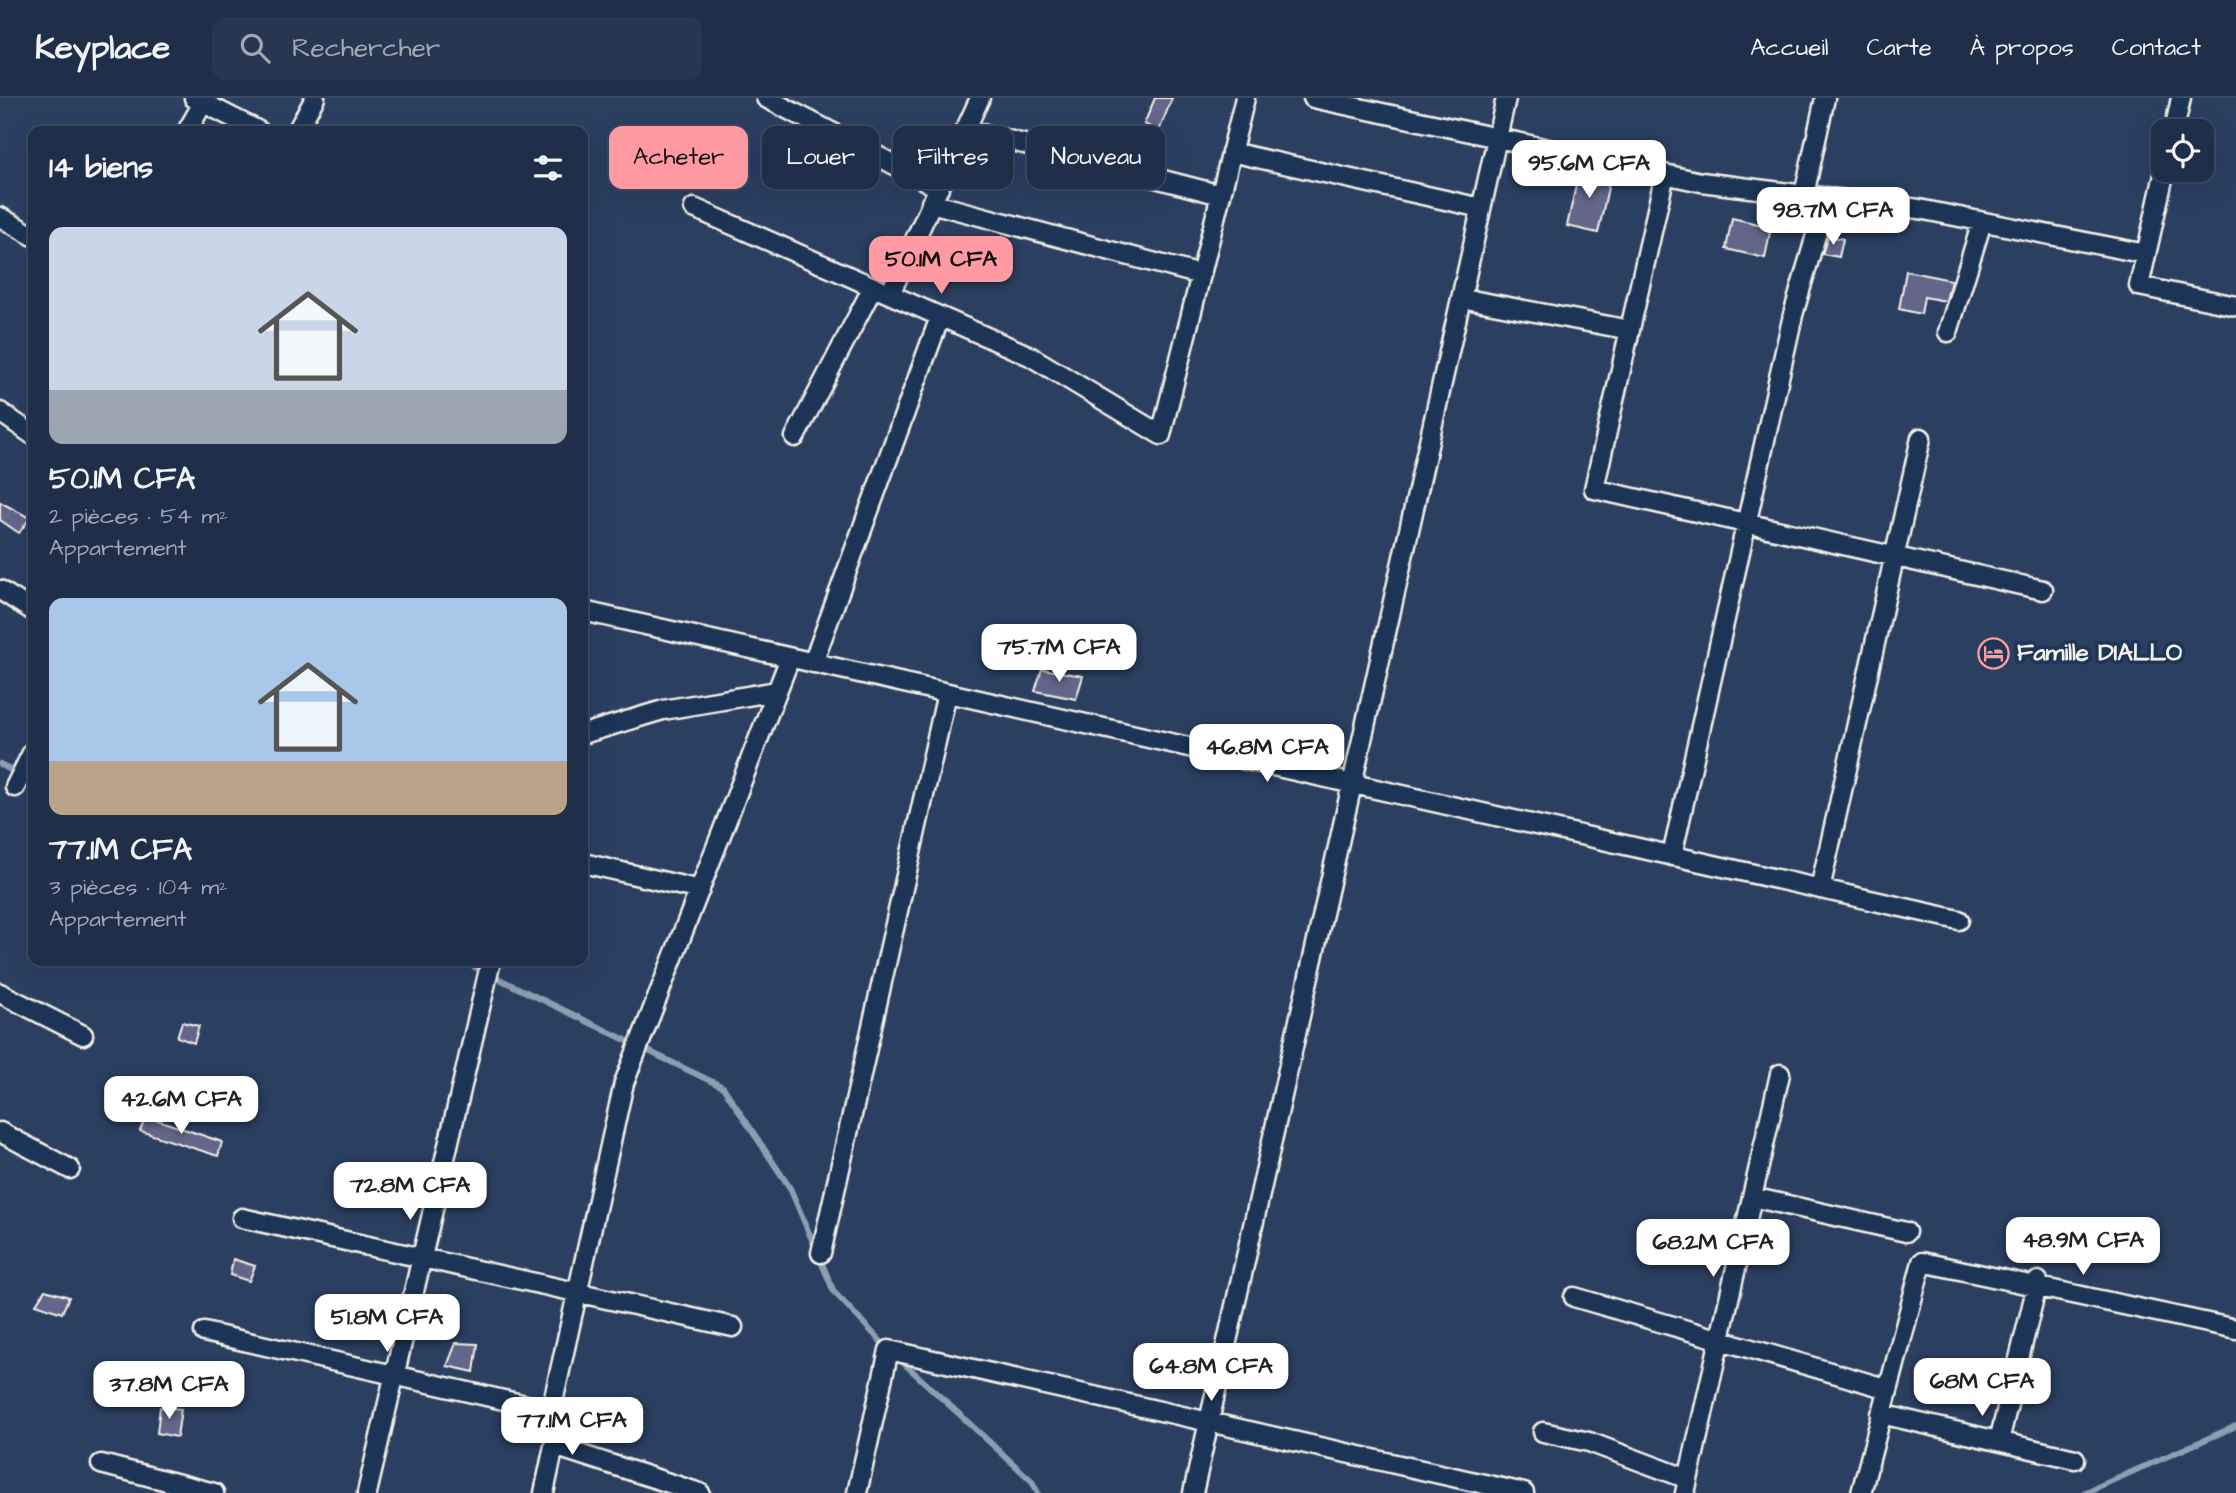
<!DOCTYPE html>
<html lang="fr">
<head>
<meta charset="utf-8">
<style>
	body { margin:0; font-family:"Architects Daughter",sans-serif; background:#283750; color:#f1f3f6; height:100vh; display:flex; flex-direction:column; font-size:26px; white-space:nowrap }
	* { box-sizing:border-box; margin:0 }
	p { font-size:23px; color:#a2a9b4 }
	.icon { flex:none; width:38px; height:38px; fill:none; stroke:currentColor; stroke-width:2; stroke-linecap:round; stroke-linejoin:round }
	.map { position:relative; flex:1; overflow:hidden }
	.side { position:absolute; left:28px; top:28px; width:560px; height:840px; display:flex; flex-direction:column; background:#202f49; border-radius:14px; box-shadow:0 7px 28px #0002,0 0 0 2px #3d4a61 }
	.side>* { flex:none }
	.banner { position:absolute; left:609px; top:28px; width:665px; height:63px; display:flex; gap:14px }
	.fabs { position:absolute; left:2151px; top:21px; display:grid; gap:14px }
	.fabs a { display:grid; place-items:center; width:63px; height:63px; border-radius:14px; background:#202f49; box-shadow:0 7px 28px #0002,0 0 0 2px #3d4a61; font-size:35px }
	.price { position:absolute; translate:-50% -60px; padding:0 16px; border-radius:14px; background:#fff; color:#222; font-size:23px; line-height:46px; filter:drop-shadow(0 2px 4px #0008) }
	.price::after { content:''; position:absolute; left:50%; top:42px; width:21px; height:16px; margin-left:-10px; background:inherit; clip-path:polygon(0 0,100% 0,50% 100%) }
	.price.selected { background:#ff9aa2; color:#111 }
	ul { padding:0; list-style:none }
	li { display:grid; align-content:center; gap:14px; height:371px; padding:0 21px }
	li span { display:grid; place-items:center; height:217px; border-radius:14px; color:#555 }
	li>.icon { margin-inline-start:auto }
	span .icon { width:126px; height:126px; fill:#fffc; stroke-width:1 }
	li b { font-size:30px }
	h2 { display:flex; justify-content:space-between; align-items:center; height:84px; padding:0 21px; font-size:30px }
	.chip { padding:0 24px; border-radius:14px; background:#202f49; box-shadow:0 7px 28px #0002,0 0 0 2px #3d4a61; font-size:24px; line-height:63px }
	.chip.selected { background:#ff9aa2; color:#111 }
	header { display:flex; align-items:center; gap:42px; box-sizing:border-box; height:98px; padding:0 35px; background:#202f49; border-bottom:2px solid #3d4a61 }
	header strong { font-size:33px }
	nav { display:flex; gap:38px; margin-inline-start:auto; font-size:24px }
	.search { width:490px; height:63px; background:#283750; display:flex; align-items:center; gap:18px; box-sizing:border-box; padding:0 24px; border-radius:14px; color:#a2a9b4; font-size:26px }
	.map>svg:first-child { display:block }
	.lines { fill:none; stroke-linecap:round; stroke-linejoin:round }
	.stream { stroke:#8c9eb1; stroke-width:6 }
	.building { fill:#64668a; stroke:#f4f1e8; stroke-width:2 }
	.street-casing { stroke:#f4f1e8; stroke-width:23 }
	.street { stroke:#1d3557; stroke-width:18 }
	.labels { text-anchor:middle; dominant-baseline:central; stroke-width:7; stroke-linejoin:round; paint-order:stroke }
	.poi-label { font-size:24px; font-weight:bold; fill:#f4f1e8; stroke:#1d3557; text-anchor:start }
</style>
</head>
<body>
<header>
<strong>Keyplace</strong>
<div class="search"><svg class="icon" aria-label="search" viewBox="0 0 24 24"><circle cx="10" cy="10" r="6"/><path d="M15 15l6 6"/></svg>Rechercher</div>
<nav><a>Accueil</a><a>Carte</a><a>À propos</a><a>Contact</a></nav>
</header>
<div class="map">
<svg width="2236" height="1395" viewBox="0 0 2236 1395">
	<rect width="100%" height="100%" fill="#2b3f61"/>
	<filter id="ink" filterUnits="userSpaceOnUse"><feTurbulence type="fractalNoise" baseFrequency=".0143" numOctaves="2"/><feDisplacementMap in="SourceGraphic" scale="14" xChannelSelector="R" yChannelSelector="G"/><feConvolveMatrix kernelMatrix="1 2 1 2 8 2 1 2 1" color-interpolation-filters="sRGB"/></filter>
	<g filter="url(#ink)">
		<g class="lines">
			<path class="stream" d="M0 666 33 684
				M462 863 723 989 790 1090 834 1194 889 1252
				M897 1259 1032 1383 1038 1395
				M2084 1395 2236 1328"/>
		</g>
		<path class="building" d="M1155 0H1172L1159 33 1144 26Z
			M1580 69 1611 76 1598 135 1567 128Z
			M1732 120 1771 129 1765 160 1726 151Z
			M1828 138 1843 141 1839 159 1822 156Z
			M1906 173 1951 182 1946 203 1924 199 1921 216 1899 211Z
			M0 404 30 420 19 435 0 422Z
			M1042 571 1083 578 1076 601 1035 593Z
			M182 924 199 928 194 945 177 939Z
			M146 1018 222 1044 218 1058 140 1033Z
			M233 1161 255 1168 249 1183 230 1177Z
			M45 1192 69 1199 62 1215 36 1206Z
			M456 1245 478 1246 474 1274 447 1268Z
			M160 1309 181 1311 177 1339 157 1335Z"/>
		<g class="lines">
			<defs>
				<path id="street" d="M194 0 259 33
					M766 0 939 90
					M1313 0 1701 84 1919 111 2146 156
					M966 31 1221 97
					M187 33 203 5
					M297 33 315 0
					M2174 33 2181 0
					M1231 54 1481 110
					M2165 72 2139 188 2236 208
					M1665 76 1594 391 2043 492
					M1804 97 1825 0
					M931 105 1201 177
					M694 110 1030 258 1161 337 1245 0
					M0 119 33 138
					M890 196 980 0
					M1461 200 1630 232
					M1948 234 1982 124
					M0 314 33 337
					M795 339 873 189
					M0 492 33 513
					M583 513 1959 822
					M813 565 940 219
					M583 636 663 612 777 593
					M15 689 33 653
					M1672 758 1793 217 1827 99
					M583 765 700 792
					M1820 791 1921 340
					M0 895 83 937
					M0 1034 70 1071
					M1752 1099 1906 1134
					M242 1120 733 1229
					M821 1155 947 595
					M1574 1199 1888 1291
					M204 1234 561 1315 544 1395
					M551 1313 624 985 790 560
					M1881 1316 2075 1361
					M1543 1334 1589 1344 1688 1381
					M1999 1343 2038 1183
					M554 1348 700 1395
					M101 1366 214 1395
					M367 1395 491 863
					M857 1395 889 1252 1524 1395
					M1193 1395 1506 0
					M1685 1395 1780 976
					M1861 1395 1922 1164 2236 1231"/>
			</defs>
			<use href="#street" class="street-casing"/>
			<use href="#street" class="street"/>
		</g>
	</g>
	<defs>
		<symbol id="hotel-ring" viewBox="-11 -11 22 22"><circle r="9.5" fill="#1d3557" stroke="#ff9aa2" stroke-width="1.5"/><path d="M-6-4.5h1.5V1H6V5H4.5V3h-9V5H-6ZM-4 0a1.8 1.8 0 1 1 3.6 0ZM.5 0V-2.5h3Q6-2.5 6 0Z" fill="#ff9aa2"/></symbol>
	</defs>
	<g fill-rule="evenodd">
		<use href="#hotel-ring" x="1976" y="538" width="35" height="35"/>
	</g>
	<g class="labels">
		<g class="poi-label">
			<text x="2017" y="555">Famille DIALLO</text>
		</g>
	</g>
</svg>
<div class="fabs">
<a><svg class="icon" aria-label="locate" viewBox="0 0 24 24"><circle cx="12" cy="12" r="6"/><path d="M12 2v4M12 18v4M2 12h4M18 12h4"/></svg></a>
</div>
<b class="price" style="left:1589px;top:102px">95.6M CFA</b>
<b class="price" style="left:1833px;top:149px">98.7M CFA</b>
<b class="price selected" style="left:941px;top:198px">50.1M CFA</b>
<b class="price" style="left:1059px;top:586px">75.7M CFA</b>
<b class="price" style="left:1267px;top:686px">46.8M CFA</b>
<b class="price" style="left:181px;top:1038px">42.6M CFA</b>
<b class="price" style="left:410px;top:1124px">72.8M CFA</b>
<b class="price" style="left:2083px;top:1179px">48.9M CFA</b>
<b class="price" style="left:1713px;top:1181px">68.2M CFA</b>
<b class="price" style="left:387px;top:1256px">51.8M CFA</b>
<b class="price" style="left:1211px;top:1305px">64.8M CFA</b>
<b class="price" style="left:1982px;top:1320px">68M CFA</b>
<b class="price" style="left:169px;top:1323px">37.8M CFA</b>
<b class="price" style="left:572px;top:1359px">77.1M CFA</b>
<div class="banner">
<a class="chip selected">Acheter</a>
<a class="chip">Louer</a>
<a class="chip">Filtres</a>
<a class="chip">Nouveau</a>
</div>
<section class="side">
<h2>14 biens<svg class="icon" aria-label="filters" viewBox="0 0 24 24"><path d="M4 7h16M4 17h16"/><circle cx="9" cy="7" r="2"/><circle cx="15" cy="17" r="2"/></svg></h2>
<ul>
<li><span style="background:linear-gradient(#c9d6e8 75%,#9aa5b1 0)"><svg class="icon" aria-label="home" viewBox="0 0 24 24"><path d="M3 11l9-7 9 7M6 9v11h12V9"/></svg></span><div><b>50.1M CFA</b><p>2 pièces · 54 m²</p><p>Appartement</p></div></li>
<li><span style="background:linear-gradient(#a9c7e8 75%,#b9a48a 0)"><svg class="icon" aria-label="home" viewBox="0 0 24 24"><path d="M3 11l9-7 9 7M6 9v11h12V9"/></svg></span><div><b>77.1M CFA</b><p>3 pièces · 104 m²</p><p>Appartement</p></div></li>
</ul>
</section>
</div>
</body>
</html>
